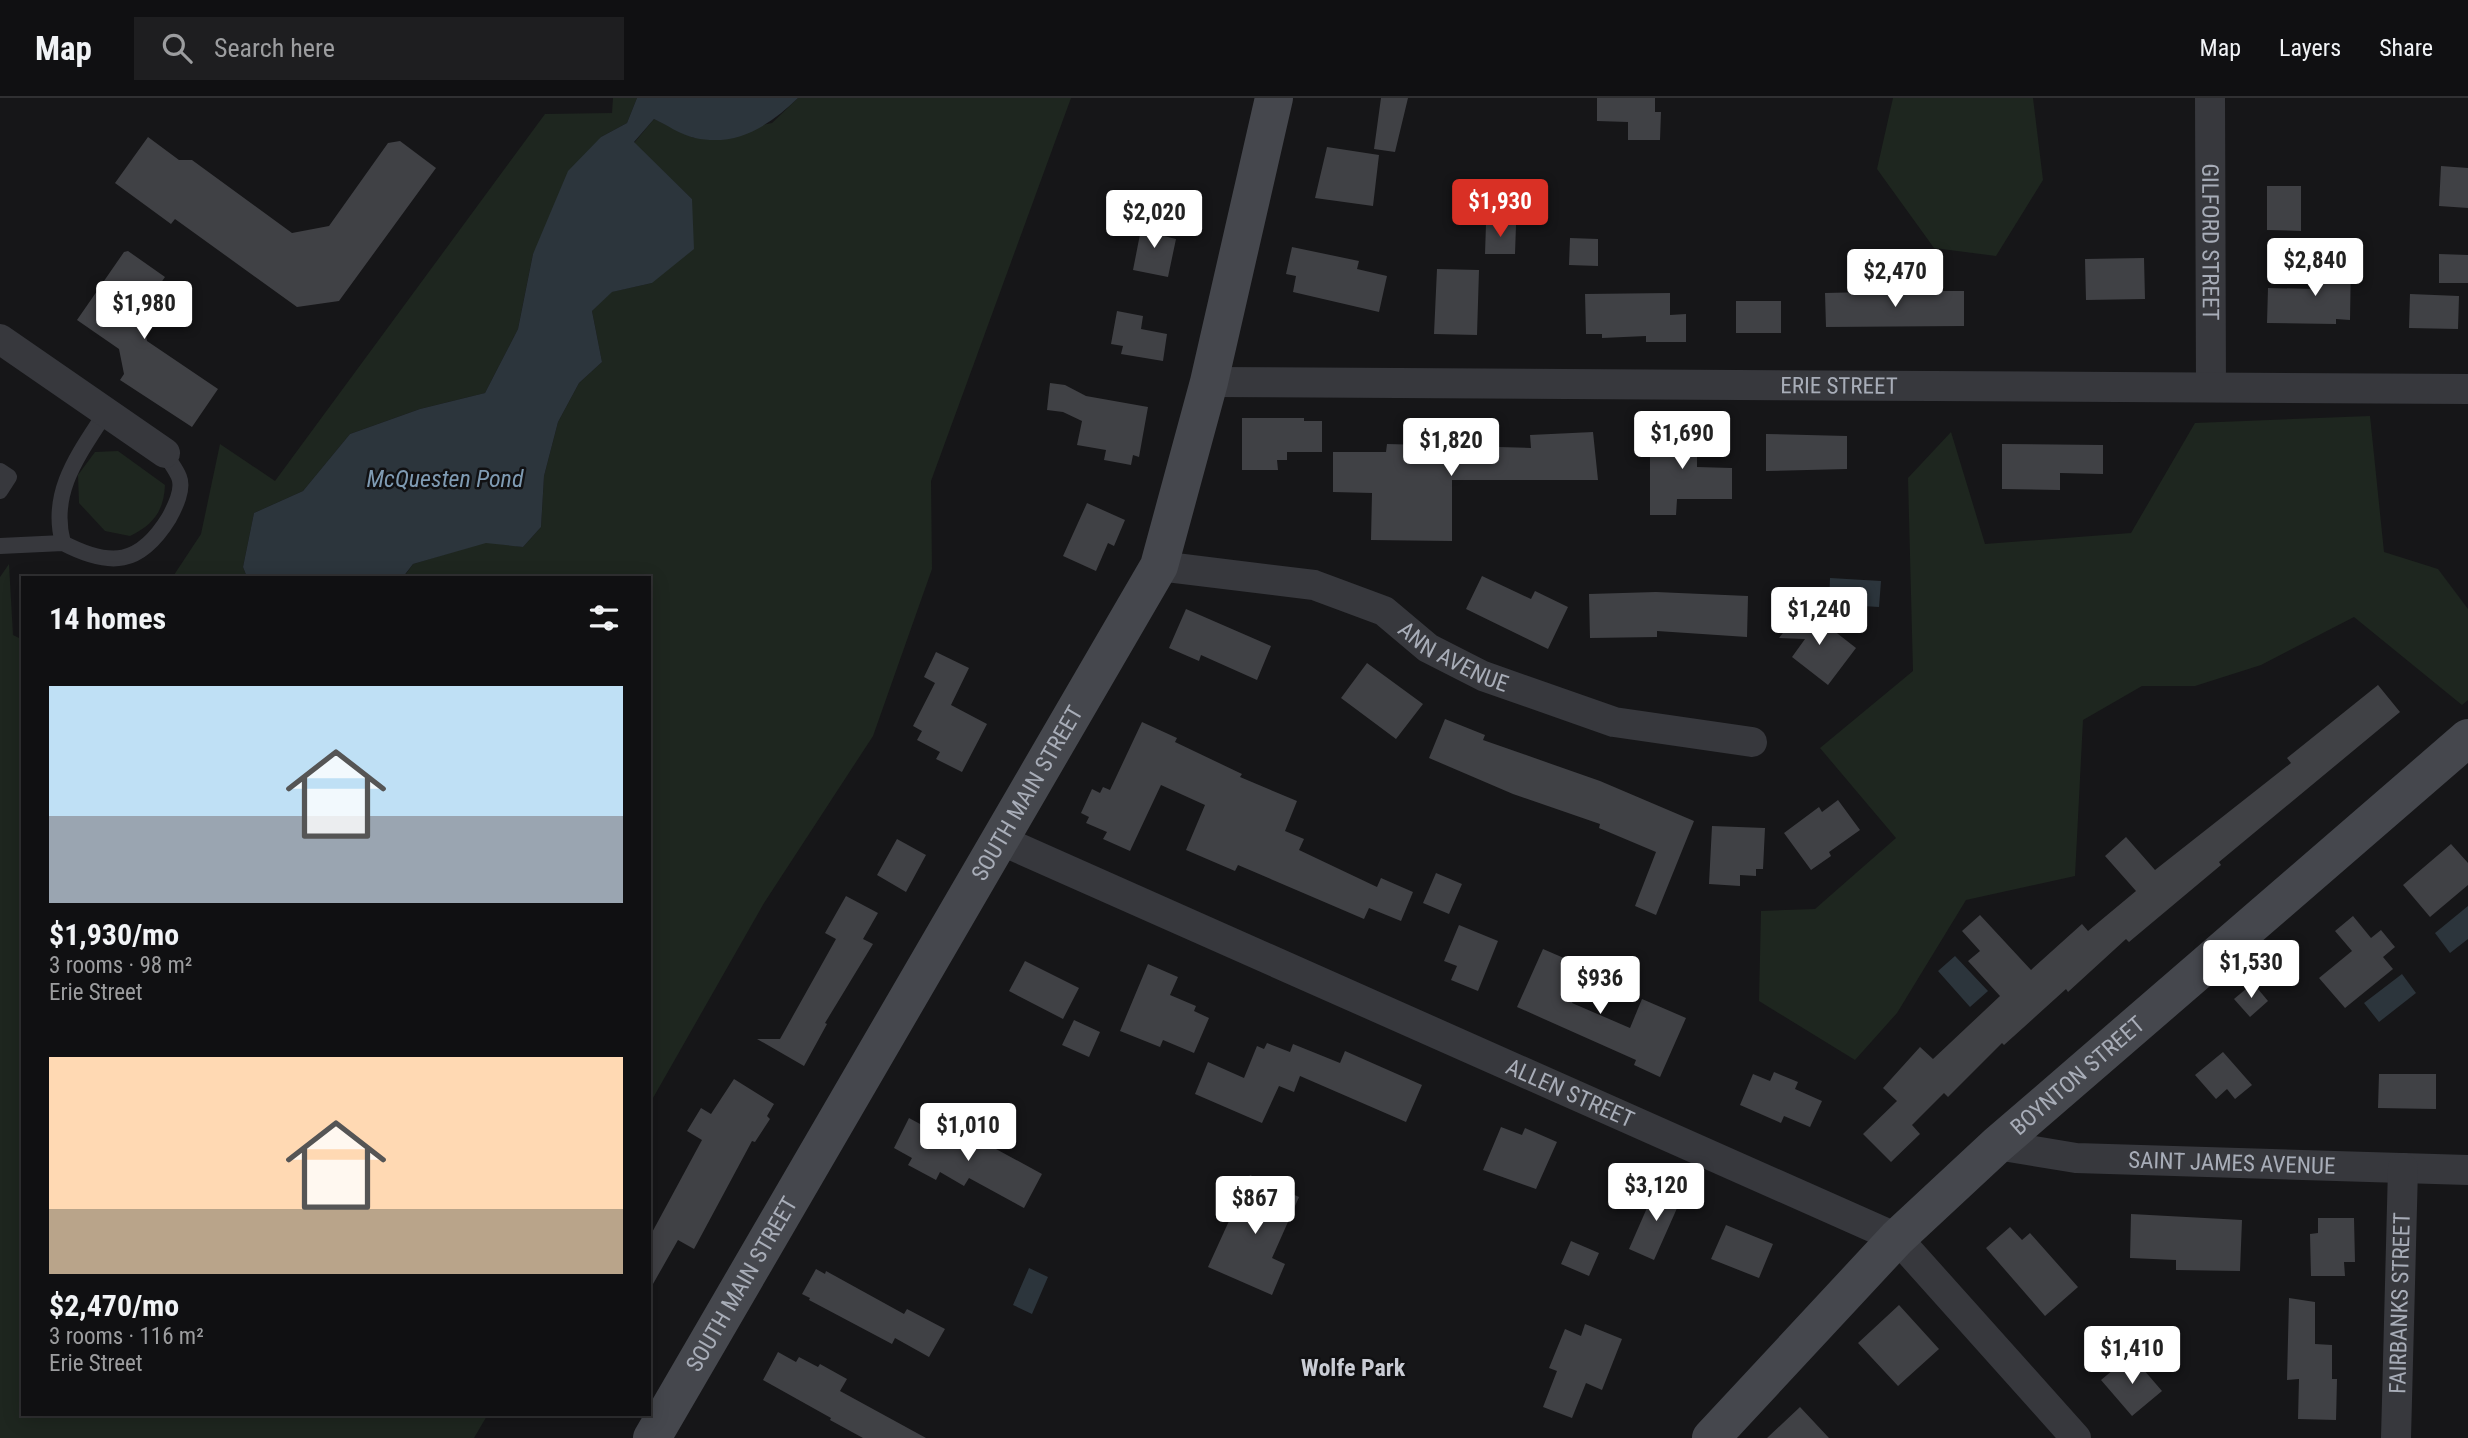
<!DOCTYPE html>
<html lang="en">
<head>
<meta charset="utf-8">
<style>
	body { margin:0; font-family:"Roboto Condensed",sans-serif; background:#1e1e20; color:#f1f3f6; height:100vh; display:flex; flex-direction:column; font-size:26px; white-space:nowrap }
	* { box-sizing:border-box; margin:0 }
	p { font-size:23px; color:#9c9d9f }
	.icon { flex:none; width:38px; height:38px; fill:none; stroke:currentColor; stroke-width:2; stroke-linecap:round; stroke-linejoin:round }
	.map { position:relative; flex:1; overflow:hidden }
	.side { position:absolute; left:21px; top:478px; width:630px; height:840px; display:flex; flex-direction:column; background:#101012; border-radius:0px; box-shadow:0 4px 18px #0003,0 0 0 2px #303032 }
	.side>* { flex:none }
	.price { position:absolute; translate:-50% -60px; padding:0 16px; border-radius:7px; background:#fff; color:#222; font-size:23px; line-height:46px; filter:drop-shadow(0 2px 4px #0008) }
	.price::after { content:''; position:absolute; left:50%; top:42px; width:21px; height:16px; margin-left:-10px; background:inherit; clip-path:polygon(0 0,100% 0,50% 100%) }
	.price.active { background:#d93025; color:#fff }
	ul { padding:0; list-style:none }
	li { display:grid; align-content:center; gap:14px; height:371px; padding:0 28px }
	li span { display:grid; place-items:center; height:217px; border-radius:0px; color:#555 }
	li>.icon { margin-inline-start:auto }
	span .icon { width:126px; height:126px; fill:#fffc; stroke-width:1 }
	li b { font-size:30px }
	h2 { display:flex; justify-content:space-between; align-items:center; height:84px; padding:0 28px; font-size:30px }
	header { display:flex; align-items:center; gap:42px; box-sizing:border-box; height:98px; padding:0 35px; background:#101012; border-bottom:2px solid #303032 }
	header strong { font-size:33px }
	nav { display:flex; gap:38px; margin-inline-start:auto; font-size:24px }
	.search { width:490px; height:63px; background:#1e1e20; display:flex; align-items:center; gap:18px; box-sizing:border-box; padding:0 24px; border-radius:0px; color:#9c9d9f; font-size:26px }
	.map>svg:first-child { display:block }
	.green { fill:#1e261f }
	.water { fill:#2c353c }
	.building { fill:#404145 }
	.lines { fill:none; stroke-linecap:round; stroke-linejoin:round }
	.lane { stroke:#37383d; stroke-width:16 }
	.street { stroke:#37383d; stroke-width:30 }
	.secondary { stroke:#45474d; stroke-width:38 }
	.labels { text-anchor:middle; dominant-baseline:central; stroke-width:5; stroke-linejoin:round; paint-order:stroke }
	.street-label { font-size:23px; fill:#a8adb8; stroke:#111113 }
	.water-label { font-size:24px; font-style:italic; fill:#7f9bb3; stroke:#111113 }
	.neighbourhood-label { font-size:24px; font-weight:bold; fill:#c9ccd4; stroke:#111113 }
</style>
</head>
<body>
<header>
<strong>Map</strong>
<div class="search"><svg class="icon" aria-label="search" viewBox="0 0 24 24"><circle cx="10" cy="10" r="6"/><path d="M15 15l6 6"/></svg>Search here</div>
<nav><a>Map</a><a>Layers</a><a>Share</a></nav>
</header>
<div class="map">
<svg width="2468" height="1340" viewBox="0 0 2468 1340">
	<rect width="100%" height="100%" fill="#161618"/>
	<path class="green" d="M613 0H637L627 25 601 39 533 156 518 231 485 295 420 311 350 336 303 393 254 415 243 469 247 479 172 480 201 436 220 346 275 383 545 16 612 15Z
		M798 0H1071L931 383 932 471 873 638 764 805 649 1007V480H403L413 466 486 444 523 449 541 429 544 378 558 324 579 285 602 264 592 213 611 194 652 185 692 101 634 45 654 21 694 40 772 25Z
		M1893 0H2033L2043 82 1996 158 1934 150 1877 71Z
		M2370 318 2384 454 2438 471 2468 511V602L2462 607 2354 519 2261 567 2195 588H2142L2083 622 2075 778 1966 802 1897 915 1855 962 1759 903 1761 813 1815 811 1896 740 1820 650 1913 573 1908 380 1951 334 1985 446 2131 435 2195 325Z
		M118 353 165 387C164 413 153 427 130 438L105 433 79 405 78 377 95 354Z
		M9 466 13 537 23 542V1316H488L474 1340H0V479Z"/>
	<path class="water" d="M637 0H798C769 28 737 49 695 40 681 37 667 27 654 21L634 44 692 101 694 151 652 185 612 194 592 213 602 264 579 285 558 324 544 378 541 429 523 449 486 445 413 466 403 479H247L243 469 254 415 303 393 350 336 420 311 485 295 518 231 533 156 568 73 601 39 627 25Z
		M1830 480 1881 483 1879 509 1829 506Z
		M2468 808V841L2450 855 2435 835Z
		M1955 858 1988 893 1970 909 1938 873Z
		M2402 876 2416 895 2379 924 2364 905Z
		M1029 1170 1048 1179 1032 1216 1013 1207Z"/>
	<path class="building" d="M1381 0H1408L1395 54 1374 51Z
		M1597 0H1655V14H1661L1660 42H1628V24L1597 23Z
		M148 39 179 62H192L292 135 329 128 388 45 400 43 436 70 339 203 297 209 175 121 171 126 115 85Z
		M1327 49 1379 57 1373 108 1315 100Z
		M2441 68 2468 70V110L2439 108Z
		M2267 88H2301V133L2267 132Z
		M1143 121 1166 126 1164 138 1176 141 1168 179 1133 172Z
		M1486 126 1516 127 1515 156H1485Z
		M1570 140 1598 141V168L1569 167Z
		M1292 149 1359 163 1357 171 1387 178 1379 214 1293 194 1296 178 1286 176Z
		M128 153 165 179 141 213 147 243 218 291 192 329 120 282 124 276 119 251 77 222 124 154Z
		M2439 156 2468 157V185H2439Z
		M2144 160 2145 201 2086 202 2085 161Z
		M2318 162H2351L2350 222 2336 221V226L2267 225 2268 190 2317 191Z
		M1437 171 1479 172 1477 237 1434 236Z
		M1912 193H1964V228L1826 229 1825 195Z
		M1670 195V217L1686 216V244H1646V238L1602 240V236H1586L1585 196Z
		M2410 196 2459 198 2458 231 2409 230Z
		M1736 203H1781V235H1736Z
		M1117 213 1143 218 1141 231 1167 236 1163 263 1121 256 1123 248 1111 246Z
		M1050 285 1065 287 1086 298 1148 309 1139 359 1133 357 1131 367 1104 362 1106 352 1077 347 1082 323 1063 314 1047 312Z
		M1242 320H1304V323H1322V354H1287V362H1277L1278 372H1242Z
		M1650 329H1697V369L1732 370V401H1677L1676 417H1650Z
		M1593 334 1598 382H1452V443L1371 442 1372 395 1333 394V354H1386L1387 346 1531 350 1530 337Z
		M1766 336 1847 338V371L1766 373Z
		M2002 346 2103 347V376L2060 375V392L2002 391Z
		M1087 405 1125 422 1114 448 1108 445 1096 473 1063 458Z
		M1482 478 1531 501 1535 493 1568 509 1548 551 1466 511Z
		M1656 494 1748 498 1747 539 1657 533V539L1590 540 1589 496Z
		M1186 511 1271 548 1257 582 1201 557 1199 563 1169 550Z
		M1800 513 1807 519 1810 514 1856 550 1828 587 1792 559 1805 541 1779 540Z
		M936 554 969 570 951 607 987 626 962 674 936 661 940 654 917 642 922 633 913 628 935 585 924 579Z
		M1367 565 1423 606 1396 641 1341 600Z
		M2378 587 2400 614 2219 764 2221 767 2129 844 2126 841 2068 894 2066 891 2004 947 2002 945 1948 999 1944 995 1912 1027 1920 1036 1891 1064 1863 1036 1897 1003 1883 990 1920 949 1933 961 2000 898 1968 863 1980 853 1962 833 1980 817 2031 872 2082 826 2088 833 2136 793 2105 758 2126 739 2155 772 2291 665 2287 660Z
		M1445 621 1485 637 1483 642 1600 683 1694 723 1656 817 1635 808 1656 754 1599 730 1600 726 1513 696 1429 660Z
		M1142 624 1177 640 1175 644 1242 676 1240 679 1297 703 1285 733 1304 741 1299 752 1377 789 1381 780 1413 794 1401 823 1369 810 1364 821 1238 767 1235 773 1186 752 1205 707 1161 687 1130 753 1103 741 1107 734 1086 725 1089 719 1081 715 1092 691 1100 695 1103 689 1110 692Z
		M1838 702 1860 732 1829 754 1831 758 1811 772 1784 735 1819 709 1822 714Z
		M1712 728 1765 730 1763 771H1756V778L1740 777V788L1709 786Z
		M897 741 926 757 906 794 877 777Z
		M2451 746 2468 765V787L2430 819 2403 787Z
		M1436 775 1462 786 1449 816 1423 805Z
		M846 798 878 815 863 841 873 846 825 925 827 926 804 968 757 941H780L836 841 825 835Z
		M2353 818 2371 840 2381 832 2395 849 2383 859 2393 871 2345 910 2319 880 2352 853 2335 833Z
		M1459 827 1498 843 1478 893 1451 882 1457 868 1444 863Z
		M1543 851 1580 867 1571 887 1578 890 1572 905 1630 930 1642 901 1686 920 1660 979 1634 967 1636 962 1517 909Z
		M1025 863 1079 890 1063 921 1009 893Z
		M1148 866 1178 879 1170 897 1196 908 1194 913 1209 920 1194 955 1163 942 1160 949 1120 933Z
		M2253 885 2268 903 2250 919 2234 901Z
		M1074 922 1100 934 1089 959 1062 947Z
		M1267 945 1290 954 1293 946 1340 965 1345 953 1422 987 1406 1024 1300 978 1294 994 1279 988 1262 1025 1195 996 1208 964 1244 980 1257 948 1264 951Z
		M2223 954 2252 987 2235 1001 2227 991 2216 1001 2195 977Z
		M1774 974 1798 984 1795 991 1822 1003 1810 1029 1784 1018 1781 1025 1740 1007 1753 976 1770 983Z
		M2379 976H2436V1011L2378 1010Z
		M734 981 774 1006 767 1018 770 1021 755 1044 752 1043 694 1151 678 1142 649 1193V1140L702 1042 687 1033 701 1010 711 1016Z
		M909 1020 970 1053 979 1035 999 1046 996 1051 1042 1076 1024 1110 969 1080 964 1088 940 1074 936 1082 908 1067 912 1060 894 1050Z
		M1501 1029 1522 1037 1525 1030 1557 1044 1536 1091 1483 1072Z
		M1250 1077 1299 1099 1272 1160 1285 1166 1272 1197 1208 1169Z
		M1657 1087 1682 1099 1654 1162 1629 1151Z
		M2131 1116 2242 1122 2240 1173 2176 1172V1162L2130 1160Z
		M2318 1120H2354L2355 1164H2344L2345 1178H2311L2310 1136 2318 1135Z
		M1726 1127 1773 1146 1759 1180 1711 1161Z
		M2010 1129 2022 1142 2030 1135 2078 1189 2045 1218 1986 1150Z
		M1571 1143 1599 1155 1589 1178 1561 1166Z
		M816 1171 825 1176 826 1173 904 1216 907 1211 945 1231 929 1259 895 1240 892 1246 809 1202 810 1200 802 1196Z
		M2289 1200 2315 1204V1246L2332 1247V1281H2337L2336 1322 2298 1321 2299 1281 2287 1282Z
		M1899 1207 1939 1251 1898 1288 1858 1245Z
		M1585 1226 1622 1241 1602 1292 1586 1285 1572 1320 1543 1309 1557 1273 1549 1270 1565 1231 1581 1238Z
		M778 1254 796 1264 799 1259 818 1269 820 1266 847 1281 840 1293 926 1340H863L830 1322 831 1320 763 1282Z
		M2131 1257 2162 1293 2132 1318 2101 1282Z
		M1800 1309 1829 1340H1767Z"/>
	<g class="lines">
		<path class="lane" d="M106 314C79 356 49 394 63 445 111 470 140 467 169 420 175 409 184 391 179 379 176 371 169 363 165 355
			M0 373 9 379 0 393
			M0 448 63 445"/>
		<g class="street">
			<path id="s1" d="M2210 0 2211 289"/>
			<path d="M0 241 165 355"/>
			<path id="s2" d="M1209 284 2468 291"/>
			<path id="s3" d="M1159 468 1314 487 1384 513 1428 550 1483 578 1614 624 1752 644"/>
			<path id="s4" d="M998 741 1897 1140 2076 1340"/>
			<path id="s5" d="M1997 1047 2076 1060 2468 1072"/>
			<path id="s6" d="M2396 1340 2403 1070"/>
		</g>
		<g class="secondary">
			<path id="s7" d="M652 1340 1159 468 1209 284 1274 0"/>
			<path id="s8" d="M1711 1340 1897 1140 1997 1047 2468 640"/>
		</g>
	</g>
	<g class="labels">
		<g class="street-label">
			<text stroke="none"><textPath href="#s1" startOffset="144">GILFORD STREET</textPath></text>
			<text stroke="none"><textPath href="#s2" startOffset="630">ERIE STREET</textPath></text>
			<text stroke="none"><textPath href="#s3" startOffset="315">ANN AVENUE</textPath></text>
			<text stroke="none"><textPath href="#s7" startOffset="746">SOUTH MAIN STREET</textPath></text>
			<text stroke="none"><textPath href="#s8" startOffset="516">BOYNTON STREET</textPath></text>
			<text stroke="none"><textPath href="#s4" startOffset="626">ALLEN STREET</textPath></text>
			<text stroke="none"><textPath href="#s5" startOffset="236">SAINT JAMES AVENUE</textPath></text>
			<text stroke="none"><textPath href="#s7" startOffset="178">SOUTH MAIN STREET</textPath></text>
			<text stroke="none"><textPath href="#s6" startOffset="135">FAIRBANKS STREET</textPath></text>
		</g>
		<g class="water-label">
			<text x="445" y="381">McQuesten Pond</text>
		</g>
		<g class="neighbourhood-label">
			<text x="1353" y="1270">Wolfe Park</text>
		</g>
	</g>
</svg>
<b class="price active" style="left:1500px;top:141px">$1,930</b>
<b class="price" style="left:1154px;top:152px">$2,020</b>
<b class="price" style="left:2315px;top:200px">$2,840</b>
<b class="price" style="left:1895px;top:211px">$2,470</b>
<b class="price" style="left:144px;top:243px">$1,980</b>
<b class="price" style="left:1682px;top:373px">$1,690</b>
<b class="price" style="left:1451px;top:380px">$1,820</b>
<b class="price" style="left:1819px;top:549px">$1,240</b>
<b class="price" style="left:2251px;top:902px">$1,530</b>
<b class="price" style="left:1600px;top:918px">$936</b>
<b class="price" style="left:968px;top:1065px">$1,010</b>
<b class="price" style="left:1656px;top:1125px">$3,120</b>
<b class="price" style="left:1255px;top:1138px">$867</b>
<b class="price" style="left:2132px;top:1288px">$1,410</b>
<section class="side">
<h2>14 homes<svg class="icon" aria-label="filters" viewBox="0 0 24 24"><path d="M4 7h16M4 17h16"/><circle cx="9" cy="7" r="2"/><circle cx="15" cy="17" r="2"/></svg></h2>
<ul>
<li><span style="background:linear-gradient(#bfe0f5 60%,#9aa5b1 0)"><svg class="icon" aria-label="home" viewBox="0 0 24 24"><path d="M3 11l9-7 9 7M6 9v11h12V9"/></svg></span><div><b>$1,930/mo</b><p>3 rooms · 98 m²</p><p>Erie Street</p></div></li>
<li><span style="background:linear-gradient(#ffd9b3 70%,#b9a48a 0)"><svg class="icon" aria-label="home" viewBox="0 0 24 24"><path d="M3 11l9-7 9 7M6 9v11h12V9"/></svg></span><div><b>$2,470/mo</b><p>3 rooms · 116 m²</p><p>Erie Street</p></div></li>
</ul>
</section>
</div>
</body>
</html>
